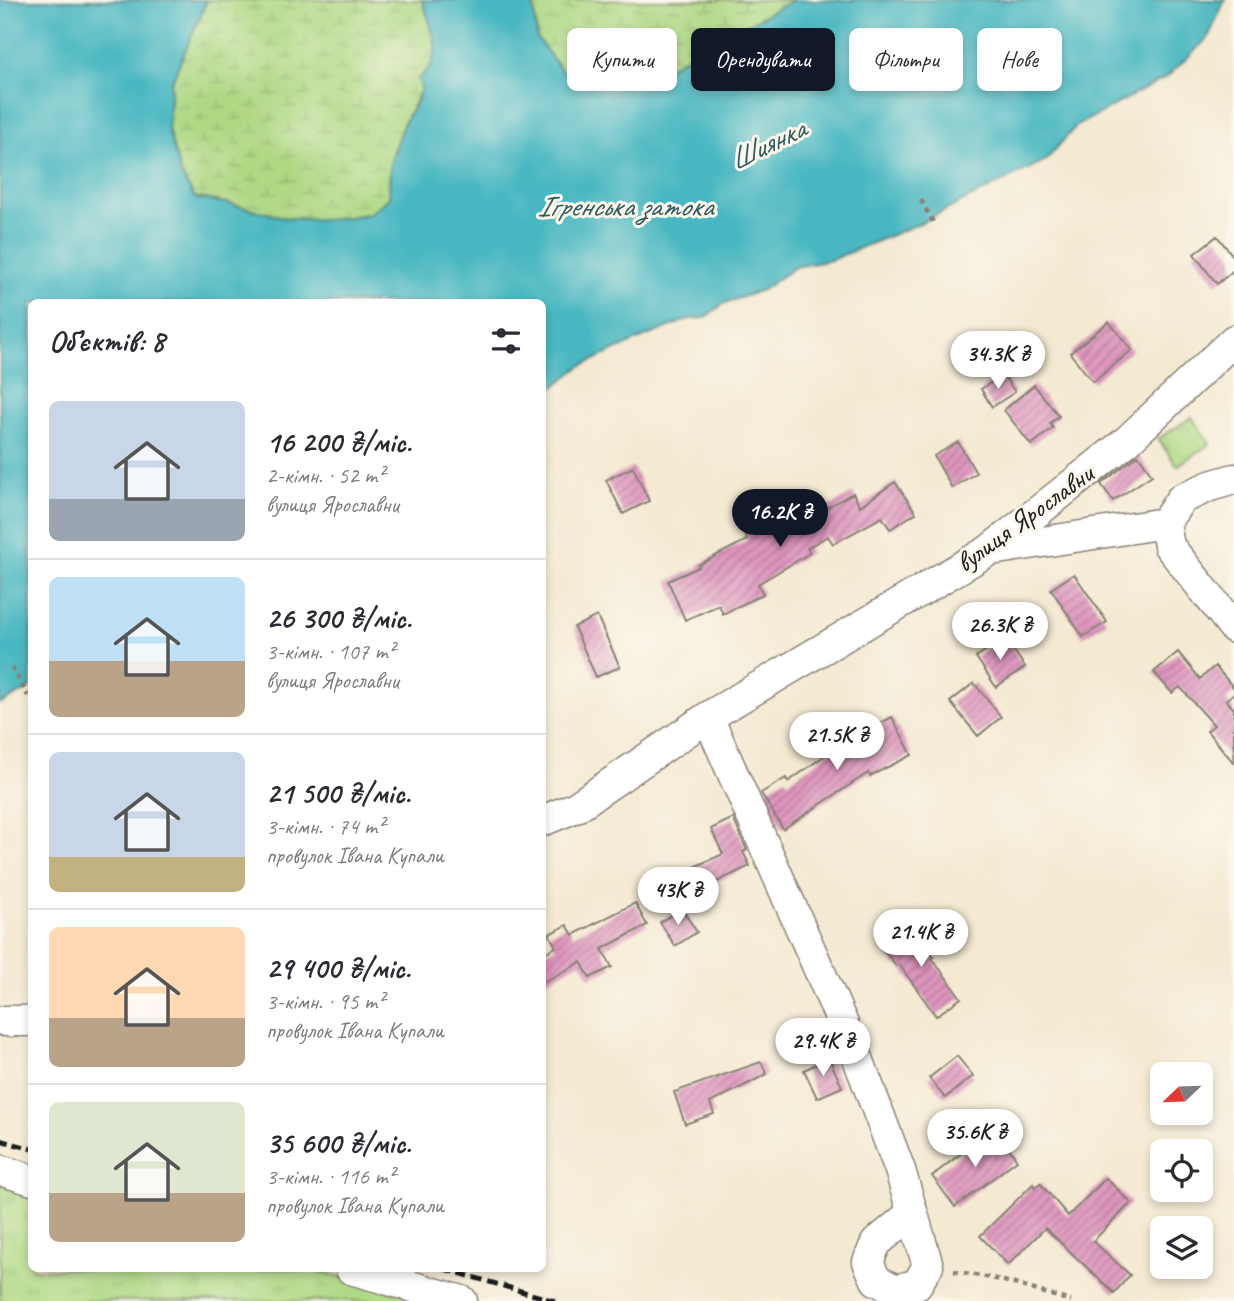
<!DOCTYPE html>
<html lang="uk">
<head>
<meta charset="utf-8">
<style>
	body { margin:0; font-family:Caveat,sans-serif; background:#f2f2f3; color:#2b2b33; height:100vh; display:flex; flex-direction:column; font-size:26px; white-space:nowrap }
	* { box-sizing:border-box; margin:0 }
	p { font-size:23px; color:#7c7c81 }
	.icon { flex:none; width:38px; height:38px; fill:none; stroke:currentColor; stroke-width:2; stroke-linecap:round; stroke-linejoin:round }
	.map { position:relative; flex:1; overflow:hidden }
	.panel { position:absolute; left:28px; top:299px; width:518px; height:973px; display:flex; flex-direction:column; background:#fff; border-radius:10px; box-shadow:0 4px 10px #0003 }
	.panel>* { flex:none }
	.guide { position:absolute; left:567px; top:28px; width:562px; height:63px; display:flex; gap:14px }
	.needle { width:46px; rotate:247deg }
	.controls { position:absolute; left:1150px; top:1062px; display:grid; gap:14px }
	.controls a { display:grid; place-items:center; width:63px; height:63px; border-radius:10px; background:#fff; box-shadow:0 4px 10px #0003; font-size:35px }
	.price { position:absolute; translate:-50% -60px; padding:0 16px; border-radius:24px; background:#fff; color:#222; font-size:23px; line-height:46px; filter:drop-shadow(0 2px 4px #0008) }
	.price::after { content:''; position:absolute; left:50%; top:42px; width:21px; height:16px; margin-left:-10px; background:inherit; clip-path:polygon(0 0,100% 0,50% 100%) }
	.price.active { background:#111827; color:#fff }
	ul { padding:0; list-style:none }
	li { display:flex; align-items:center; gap:21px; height:175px; padding:0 21px }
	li+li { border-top:2px solid #e1e1e2 }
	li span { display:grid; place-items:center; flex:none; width:196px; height:140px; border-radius:10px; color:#555 }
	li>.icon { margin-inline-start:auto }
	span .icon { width:84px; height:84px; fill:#fffc; stroke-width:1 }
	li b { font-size:30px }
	h2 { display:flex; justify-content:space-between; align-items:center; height:84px; padding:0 21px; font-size:30px }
	.pill { padding:0 24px; border-radius:10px; background:#fff; box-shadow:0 4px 10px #0003; font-size:24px; line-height:63px }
	.pill.active { background:#111827; color:#fff }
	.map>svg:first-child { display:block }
	.grass { fill:url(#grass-tufts); stroke:#657a50; stroke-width:2 }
	.wetland { fill:url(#wetland-marsh); stroke:#657a50; stroke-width:2 }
	.water { fill:#49b7c1; stroke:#326a6e; stroke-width:2 }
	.building { fill:url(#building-hatch) }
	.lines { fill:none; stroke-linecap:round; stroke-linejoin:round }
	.minor-casing { stroke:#888276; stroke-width:33 }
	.path { stroke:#888276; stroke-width:4.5; stroke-dasharray:5 5; stroke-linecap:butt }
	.minor { stroke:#fff; stroke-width:30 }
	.rail { stroke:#1c1c1c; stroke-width:5; stroke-dasharray:10 5; stroke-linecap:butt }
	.labels { text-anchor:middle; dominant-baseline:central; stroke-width:6; stroke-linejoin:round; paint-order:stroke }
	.street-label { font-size:28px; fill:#1c1c1c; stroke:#fbf7ec }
	.water-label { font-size:30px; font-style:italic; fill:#2e5a5e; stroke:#fbf7ec }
</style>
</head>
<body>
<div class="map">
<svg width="1234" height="1301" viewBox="0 0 1234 1301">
	<defs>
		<pattern id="grass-tufts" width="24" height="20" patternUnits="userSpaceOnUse" patternTransform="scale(1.75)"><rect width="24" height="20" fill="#aed883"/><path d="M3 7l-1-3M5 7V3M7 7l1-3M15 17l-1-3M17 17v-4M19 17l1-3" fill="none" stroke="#95b971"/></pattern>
		<pattern id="wetland-marsh" width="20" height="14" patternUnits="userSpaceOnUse" patternTransform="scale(1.75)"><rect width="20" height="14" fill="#aed883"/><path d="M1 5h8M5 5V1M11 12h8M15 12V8" fill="none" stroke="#95b971"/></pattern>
		<pattern id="building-hatch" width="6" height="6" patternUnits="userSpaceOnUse" patternTransform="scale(1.75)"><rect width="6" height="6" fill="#de95bd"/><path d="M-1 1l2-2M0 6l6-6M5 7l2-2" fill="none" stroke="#b37999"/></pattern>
	</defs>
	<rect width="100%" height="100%" fill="#fbf7ec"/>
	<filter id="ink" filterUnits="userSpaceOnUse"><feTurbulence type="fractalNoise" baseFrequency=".0143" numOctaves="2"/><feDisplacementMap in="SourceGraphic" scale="14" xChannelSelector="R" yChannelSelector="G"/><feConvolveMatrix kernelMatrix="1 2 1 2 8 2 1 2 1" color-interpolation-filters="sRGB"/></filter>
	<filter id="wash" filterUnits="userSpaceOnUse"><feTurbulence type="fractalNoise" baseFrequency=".00686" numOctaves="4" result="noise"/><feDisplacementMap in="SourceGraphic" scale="28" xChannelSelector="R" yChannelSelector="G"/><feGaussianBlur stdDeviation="1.57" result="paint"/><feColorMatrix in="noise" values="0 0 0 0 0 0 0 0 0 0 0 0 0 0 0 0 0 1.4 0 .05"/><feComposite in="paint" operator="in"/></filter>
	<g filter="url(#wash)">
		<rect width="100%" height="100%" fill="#f4e9d1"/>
		<path class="grass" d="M1192 417 1210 444 1177 466 1158 439Z
			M0 1179 31 1189 32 1269H312L429 1301H0Z"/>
		<path class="wetland" d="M207 0H422C427 16 436 29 435 46 434 73 414 101 403 125 391 150 390 172 390 198L369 214 328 220 286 218 231 204 195 197 181 175 168 129 171 83Z
			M533 0H793L650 77 601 80 563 72 537 38Z"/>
		<path class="water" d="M0 0H207L171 83 168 130 181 175 195 198 231 204 286 218 328 220 369 214 389 198 390 165 403 125 418 99 421 87 418 79C448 56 431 28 422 0H533L537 38 563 72 601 80 650 77 793 0H1225L1208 38 1167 77 1076 126 1046 160 916 225 831 260 795 267 762 290 723 304 705 318 689 319 642 338 581 366 543 395 542 303H32L31 688 0 704Z"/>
		<g id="blocks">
			<path class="building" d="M1217 236 1234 257V270L1217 284 1194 254Z
				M1109 322 1132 350 1093 382 1070 353Z
				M1003 375 1015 392 992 407 981 389Z
				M1034 385 1059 416 1050 423 1053 428 1031 445 1004 410Z
				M958 442 976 473 952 488 934 456Z
				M1138 455 1152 475 1113 501 1101 484Z
				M633 467 649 501 623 514 606 480Z
				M895 482 916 513 890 529 882 517 833 544 828 536 807 548 810 553 758 584 763 594 723 614 719 605 685 620 668 581 699 567 698 565 747 540 744 530 802 495 814 515 853 493 860 506Z
				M1074 574 1107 622 1083 637 1051 589Z
				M597 616 620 667 596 677 574 627Z
				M1005 638 1025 667 996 687 976 657Z
				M1178 652 1200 679 1215 666 1234 688V693L1226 700 1234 709V763L1207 731 1214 725 1180 687 1172 693 1154 672Z
				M974 683 1001 717 978 736 950 702Z
				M892 717 912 755 870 776 868 773 783 829 761 793 786 778 788 782 842 743Z
				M733 818 747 850 743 852 750 866 706 887 696 866 723 854 711 829Z
				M635 903 647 925 602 949 612 967 590 978 581 962 542 983V954L556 947 549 934 567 925 573 935Z
				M682 909 697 932 675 946 660 922Z
				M908 924 934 957 932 958 961 998 936 1016 899 964 896 966 881 946Z
				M957 1056 973 1076 945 1098 929 1078Z
				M829 1058 842 1087 817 1098 804 1070Z
				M761 1062 767 1074 710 1103 714 1114 685 1124 674 1092Z
				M998 1131 1017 1160 955 1207 932 1176 963 1152 965 1153Z
				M1106 1178 1131 1203 1093 1241 1130 1275 1114 1293 1045 1228 1008 1265 980 1236 1033 1184 1035 1188 1040 1183 1068 1216Z"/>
		</g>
	</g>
	<g filter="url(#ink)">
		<use href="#blocks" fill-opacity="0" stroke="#888276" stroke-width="2"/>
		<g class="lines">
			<defs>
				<path id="minor" d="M1165 523 1169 546 1234 628
					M991 550 1165 523 1181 499 1210 486 1234 479
					M708 717 857 1056 900 1170 928 1266 917 1284 896 1290 876 1280 868 1262 876 1243 912 1213
					M542 821 576 807 708 717 988 551 1127 441 1234 340
					M5 1021H32
					M0 1170 32 1180
					M351 1269 462 1301"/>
			</defs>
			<use href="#minor" class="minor-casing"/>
			<path class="path" d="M921 200 933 222
				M12 667 28 696
				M954 1271 1001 1280 1071 1301"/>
			<use href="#minor" class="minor"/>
			<path class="rail" d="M0 1140 32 1149
				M445 1269 555 1301"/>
		</g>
	</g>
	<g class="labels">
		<g class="street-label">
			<text transform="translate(1024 518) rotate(-36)">вулиця Ярославни</text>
		</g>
		<g class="water-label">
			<text transform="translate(767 144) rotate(-26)">Шиянка</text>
			<text x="625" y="206">Ігренська затока</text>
		</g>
	</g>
</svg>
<div class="controls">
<a><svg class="needle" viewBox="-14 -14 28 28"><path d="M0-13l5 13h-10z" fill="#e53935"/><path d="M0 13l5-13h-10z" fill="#7c7c81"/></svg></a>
<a><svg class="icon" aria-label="locate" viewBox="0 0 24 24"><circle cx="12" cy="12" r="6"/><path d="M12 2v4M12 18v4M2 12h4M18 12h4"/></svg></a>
<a><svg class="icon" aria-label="layers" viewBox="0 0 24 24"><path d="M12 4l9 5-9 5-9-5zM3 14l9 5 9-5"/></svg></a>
</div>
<b class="price" style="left:998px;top:391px">34.3K ₴</b>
<b class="price active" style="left:780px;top:549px">16.2K ₴</b>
<b class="price" style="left:1000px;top:662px">26.3K ₴</b>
<b class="price" style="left:837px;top:772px">21.5K ₴</b>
<b class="price" style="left:678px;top:927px">43K ₴</b>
<b class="price" style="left:921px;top:969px">21.4K ₴</b>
<b class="price" style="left:823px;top:1078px">29.4K ₴</b>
<b class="price" style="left:975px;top:1169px">35.6K ₴</b>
<div class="guide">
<a class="pill">Купити</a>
<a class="pill active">Орендувати</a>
<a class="pill">Фільтри</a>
<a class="pill">Нове</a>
</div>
<section class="panel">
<h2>Об’єктів: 8<svg class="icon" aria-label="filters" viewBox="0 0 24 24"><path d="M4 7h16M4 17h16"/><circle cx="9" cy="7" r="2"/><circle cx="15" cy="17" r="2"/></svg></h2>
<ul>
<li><span style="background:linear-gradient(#c9d6e8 70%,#9aa5b1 0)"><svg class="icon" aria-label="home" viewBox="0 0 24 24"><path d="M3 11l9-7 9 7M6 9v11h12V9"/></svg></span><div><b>16 200 ₴/міс.</b><p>2-кімн. · 52 m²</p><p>вулиця Ярославни</p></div></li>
<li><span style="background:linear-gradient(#bfe0f5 60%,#b9a48a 0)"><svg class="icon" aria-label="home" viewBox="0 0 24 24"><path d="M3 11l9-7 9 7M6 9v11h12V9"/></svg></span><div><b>26 300 ₴/міс.</b><p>3-кімн. · 107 m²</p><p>вулиця Ярославни</p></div></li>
<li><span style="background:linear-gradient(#c9d6e8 75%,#c2b280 0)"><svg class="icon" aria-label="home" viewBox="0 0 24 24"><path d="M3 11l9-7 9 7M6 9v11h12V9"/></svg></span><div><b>21 500 ₴/міс.</b><p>3-кімн. · 74 m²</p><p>провулок Івана Купали</p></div></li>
<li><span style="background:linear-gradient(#ffd9b3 65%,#b9a48a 0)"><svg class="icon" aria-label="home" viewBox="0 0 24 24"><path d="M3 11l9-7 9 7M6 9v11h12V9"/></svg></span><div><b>29 400 ₴/міс.</b><p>3-кімн. · 95 m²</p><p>провулок Івана Купали</p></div></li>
<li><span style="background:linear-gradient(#dfe7d0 65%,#b9a48a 0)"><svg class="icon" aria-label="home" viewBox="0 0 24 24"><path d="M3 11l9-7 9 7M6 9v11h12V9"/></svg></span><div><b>35 600 ₴/міс.</b><p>3-кімн. · 116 m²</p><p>провулок Івана Купали</p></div></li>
</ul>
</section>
</div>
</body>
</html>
